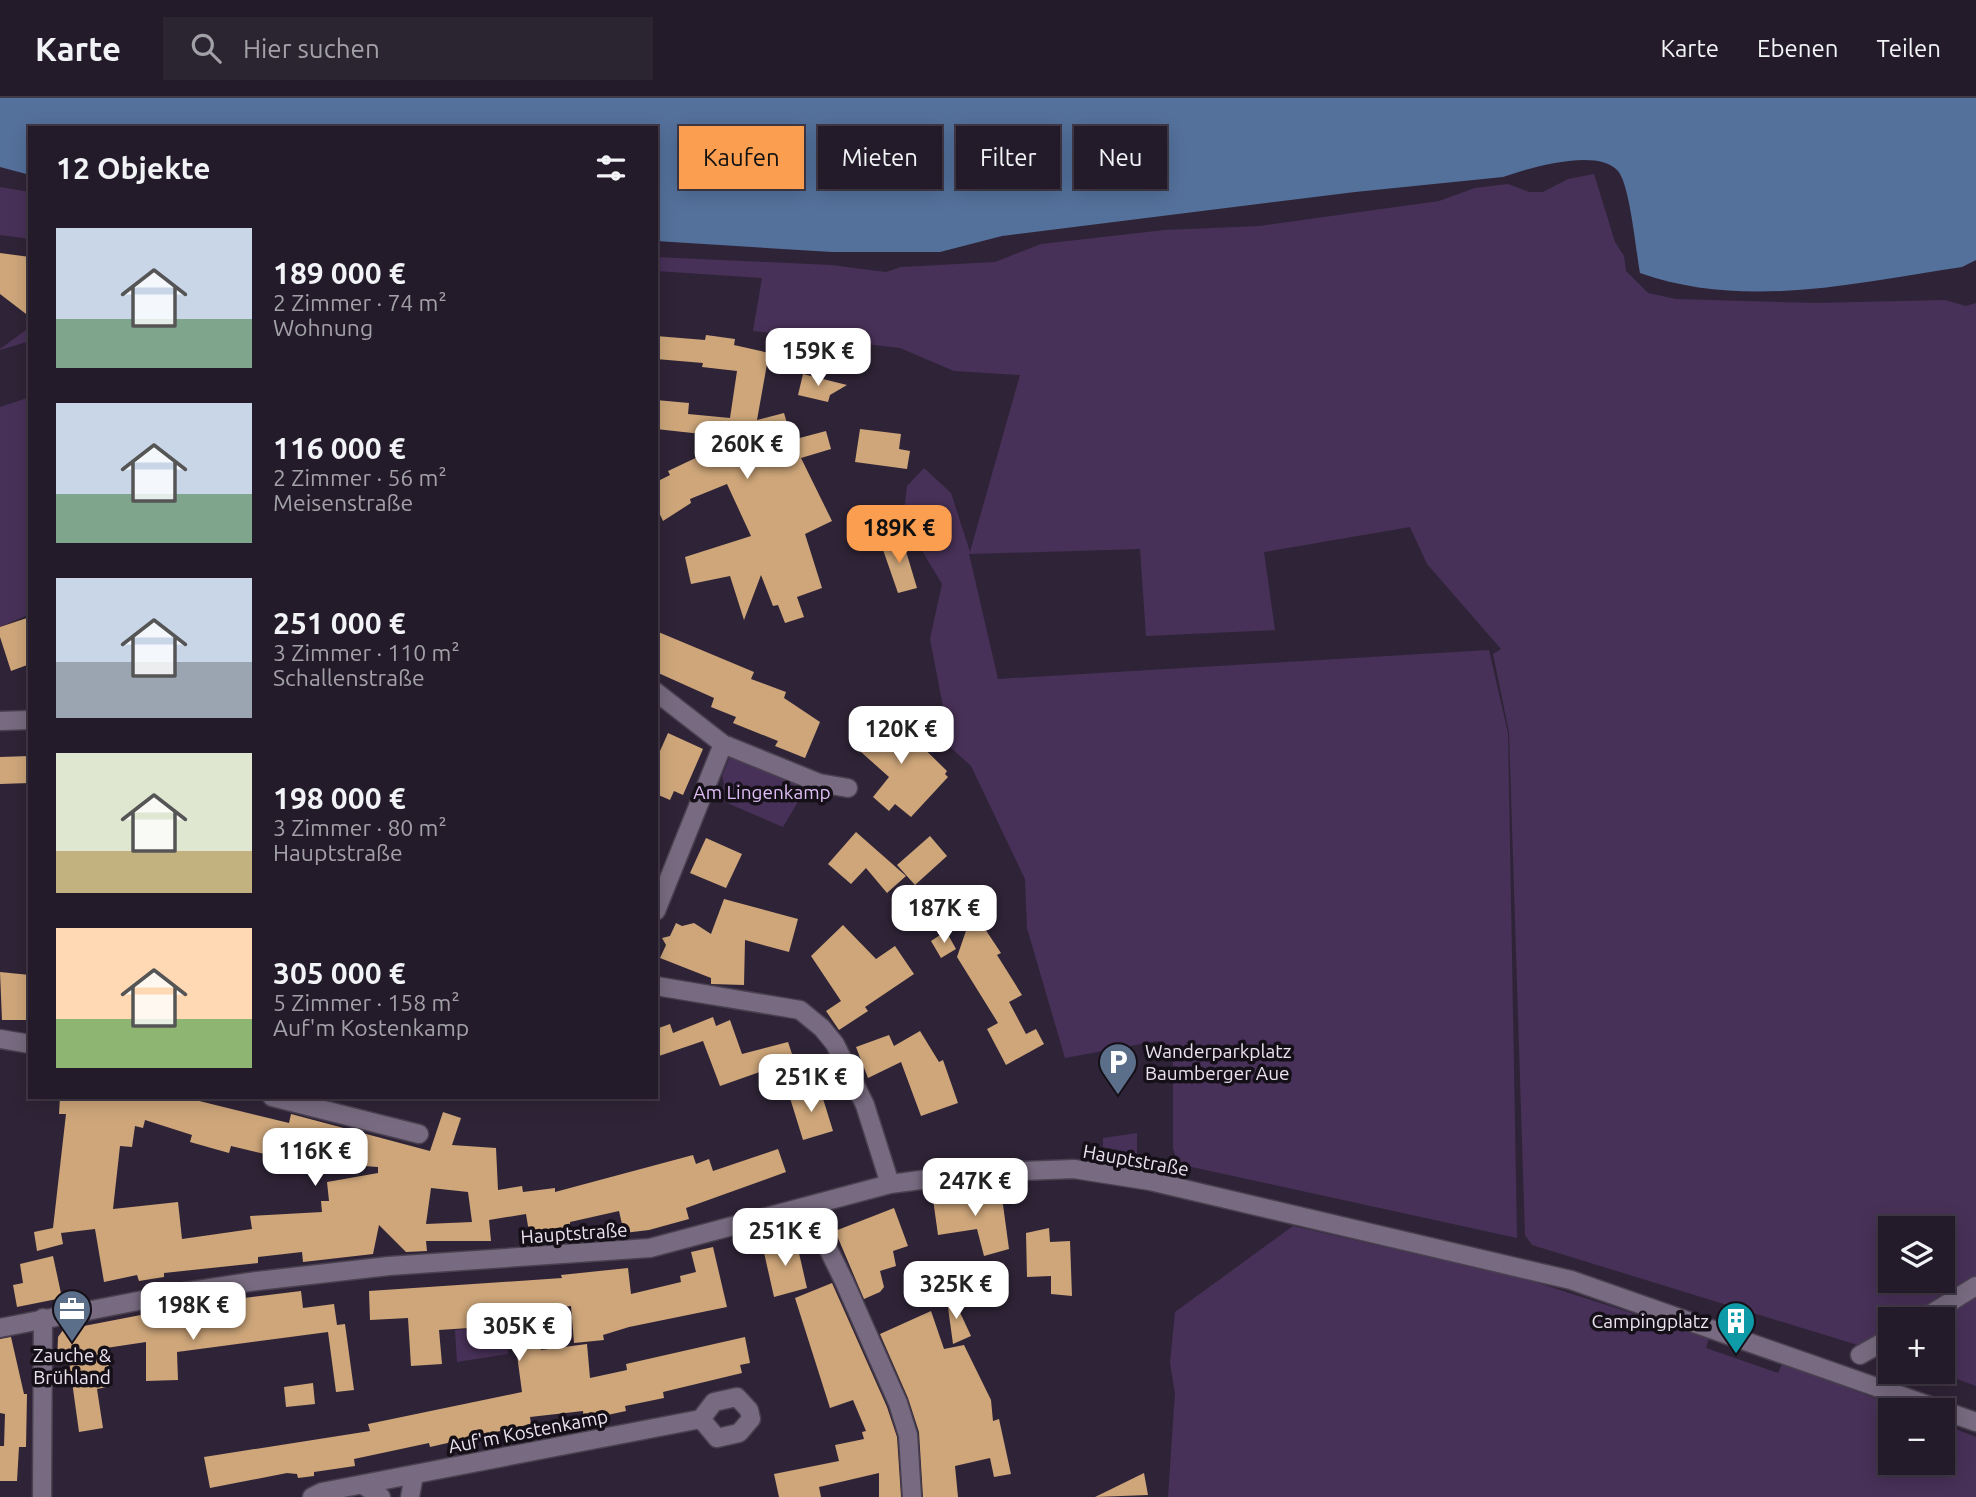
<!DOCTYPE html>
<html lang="de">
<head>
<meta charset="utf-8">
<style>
	body { margin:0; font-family:Ubuntu,sans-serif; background:#2b2431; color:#f1f3f6; height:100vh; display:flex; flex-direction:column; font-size:26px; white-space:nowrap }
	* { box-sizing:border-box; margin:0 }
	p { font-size:23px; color:#a3a1a8 }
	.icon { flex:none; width:38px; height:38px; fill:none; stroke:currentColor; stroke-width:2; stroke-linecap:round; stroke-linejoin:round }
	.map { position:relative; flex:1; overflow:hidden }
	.panel { position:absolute; left:28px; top:28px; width:630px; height:973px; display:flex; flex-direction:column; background:#231b29; border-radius:0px; box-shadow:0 4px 18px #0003,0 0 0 2px #403946 }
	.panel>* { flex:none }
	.top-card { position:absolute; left:679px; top:28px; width:665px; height:63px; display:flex; gap:14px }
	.buttons { position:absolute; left:1878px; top:1118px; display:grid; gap:14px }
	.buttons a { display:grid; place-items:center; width:77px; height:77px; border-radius:0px; background:#231b29; box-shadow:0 4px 18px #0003,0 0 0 2px #403946; font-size:35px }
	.price { position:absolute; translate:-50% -60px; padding:0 16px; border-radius:14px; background:#fff; color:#222; font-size:23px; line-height:46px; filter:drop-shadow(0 2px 4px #0008) }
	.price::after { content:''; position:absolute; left:50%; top:42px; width:21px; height:16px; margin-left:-10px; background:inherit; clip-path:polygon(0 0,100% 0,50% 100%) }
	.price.selected { background:#fb9e50; color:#111 }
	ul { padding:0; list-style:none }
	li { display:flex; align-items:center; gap:21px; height:175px; padding:0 28px }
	li span { display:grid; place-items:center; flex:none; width:196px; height:140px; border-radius:0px; color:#555 }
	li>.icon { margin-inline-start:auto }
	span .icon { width:84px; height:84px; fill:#fffc; stroke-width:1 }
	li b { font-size:30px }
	h2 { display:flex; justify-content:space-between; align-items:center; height:84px; padding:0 28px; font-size:30px }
	.tag { padding:0 24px; border-radius:0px; background:#231b29; box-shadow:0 4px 18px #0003,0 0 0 2px #403946; font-size:24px; line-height:63px }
	.tag.selected { background:#fb9e50; color:#111 }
	header { display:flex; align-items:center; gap:42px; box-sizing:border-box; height:98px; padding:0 35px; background:#231b29; border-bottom:2px solid #403946 }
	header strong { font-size:33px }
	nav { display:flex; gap:38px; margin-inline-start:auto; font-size:24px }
	.search { width:490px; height:63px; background:#2b2431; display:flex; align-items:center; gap:18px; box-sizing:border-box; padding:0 24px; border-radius:0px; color:#a3a1a8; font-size:26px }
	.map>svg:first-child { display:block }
	.green { fill:#483158; fill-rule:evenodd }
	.water { fill:#54719c }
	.building { fill:#cea67a; fill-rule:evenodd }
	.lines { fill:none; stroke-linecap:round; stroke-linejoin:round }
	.minor-casing { stroke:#4a4150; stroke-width:21 }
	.minor { stroke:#786b81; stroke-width:18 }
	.labels { text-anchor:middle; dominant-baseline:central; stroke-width:7; stroke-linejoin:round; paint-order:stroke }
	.park-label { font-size:19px; fill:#dfbef6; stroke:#151018 }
	.poi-label { font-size:19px; fill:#ebe4f0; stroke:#151018; text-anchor:start }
	.street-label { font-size:19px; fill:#ebe4f0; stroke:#151018 }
</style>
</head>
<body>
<header>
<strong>Karte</strong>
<div class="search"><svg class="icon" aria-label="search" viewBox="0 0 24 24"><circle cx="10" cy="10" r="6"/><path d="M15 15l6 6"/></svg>Hier suchen</div>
<nav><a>Karte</a><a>Ebenen</a><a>Teilen</a></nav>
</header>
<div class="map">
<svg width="1976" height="1399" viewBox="0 0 1976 1399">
	<rect width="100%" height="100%" fill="#2f2437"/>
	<path class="green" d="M1594 76 1615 144 1624 158 1626 173 1648 195 1676 201 1816 205 1945 202 1966 208 1976 205V1288L1938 1274H1942V1222H1890V1257L1532 1147 1525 1137 1509 634 1493 556 1501 551 1427 466 1410 429 1264 454 1275 532 1146 538 1140 451 969 456 998 581 1489 552 1508 635 1517 1140 1178 1066 1173 1050V956L1157 943 1065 960 1027 830 1025 781 971 668 951 650 930 541 942 486 903 421 907 388 924 370 951 395 970 454 1020 277 954 273 900 250 753 233 762 180 656 173V159L831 167 886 174 901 169 995 164 1041 146 1165 132 1260 128 1439 103 1475 90 1508 86 1529 94H1543L1568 81ZM1890 1130H1942V1183H1890Z
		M0 89 30 94V141L0 137Z
		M30 229V243L0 252V251Z
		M30 299V516L0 529V309Z
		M731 656 808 687 783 729 718 701 724 686 722 678Z
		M1137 1035V1056L1103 1049V1040Z
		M1293 1128 1529 1182 1709 1240 1706 1250 1778 1275 1782 1266 1907 1312H1890V1365H1942L1943 1326 1976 1339V1399H1168L1175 1295 1170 1265 1175 1214Z
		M510 1228 508 1256 457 1264 455 1232Z"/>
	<path class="water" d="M0 0H1976V162L1962 169C1855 185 1745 212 1640 175 1636 154 1630 87 1618 73 1598 49 1528 70 1503 79L1355 94 1002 138 940 154H832L656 143V30H30V77L0 69Z"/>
	<path class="building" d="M0 155 30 159V219L0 196Z
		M706 237 735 241 734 247 769 255 757 322 784 315 792 342 826 333 831 351 801 360 832 423 805 436 822 490 797 499 804 519 785 525 778 507 773 508 761 477 744 522 730 478 691 486 685 459 751 438 727 386 690 401 691 405 663 423 656 408V384L670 377 668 373 738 340 656 331V302L689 305 688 316 730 320 737 273 702 269 703 265 656 261V238L705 242Z
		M803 276 847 287 830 297 828 304 798 297Z
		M860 331 901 336 899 351 910 353 907 371 855 364Z
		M902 440 917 490 898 495 881 446Z
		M30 519V566L11 573 0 539V529Z
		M656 533 754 574 751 581 786 594 784 600 820 624 805 660 775 648 778 643 733 625 736 619 711 609 714 600 656 574Z
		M877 619 884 625 897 624 947 673 945 676 948 679 911 719 895 706 889 713 873 699 889 679 852 646Z
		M668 635 703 651 683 697 674 693 670 702 656 696V662Z
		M30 658V685L0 686V659Z
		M856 734 906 778 887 795 866 770 851 786 828 766Z
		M930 738 947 758 915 787 897 767Z
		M706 740 742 756 726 790 690 775Z
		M724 801 798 821 789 854 745 842 744 887 711 886V880L660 860 666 847 662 840 670 838 676 825 682 828 694 825 711 836Z
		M974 823 981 825 1001 855 997 857 1022 897 1009 904 1026 936 1036 931 1044 946 1006 967 987 931 998 925 957 859 968 827Z
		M843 827 876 861 895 848 914 876 865 909 868 913 839 932 826 913 841 903 811 858Z
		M946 833 956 851 941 860 931 843Z
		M0 874 30 877V922H2Z
		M713 919 716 928 730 922 742 956 788 944 794 962 786 968 769 973 768 971 720 988 703 943 656 959V931L670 926 673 935Z
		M920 933 939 964 943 962 958 1005 921 1018 901 964 868 980 856 949 889 937 894 948Z
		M820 991 833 1033 803 1042 790 1000Z
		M60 999H183L289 1025 291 1016 430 1053 443 1014 461 1020 452 1047 496 1050 498 1092 522 1088 523 1094 555 1090V1094L693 1057 696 1066 709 1061 713 1073 778 1051 786 1074 686 1110 689 1121 649 1132 624 1135 619 1113 570 1124V1129L529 1134 526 1116 489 1122 491 1143H426L427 1153 406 1154 379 1127 373 1156 303 1164 302 1154 258 1159V1165L164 1175V1179L139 1183 137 1177 104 1184 95 1131 61 1135 63 1146 37 1153 34 1134 53 1130 66 1016H59ZM145 1022 192 1037 190 1044 229 1055 231 1048 281 1060 280 1062 378 1069V1075L327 1084 329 1103H321L322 1114 250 1118 252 1131 182 1141 178 1104 113 1111 120 1048 132 1049 135 1028 143 1030ZM431 1090 468 1094 472 1124 426 1126Z
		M1001 1092 1009 1151 984 1158 977 1131 938 1137 933 1101Z
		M894 1110 908 1148 893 1153 896 1168 880 1173 884 1189 880 1194 864 1201 835 1133Z
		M1049 1130 1050 1144 1070 1143 1072 1198 1051 1196V1178L1027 1179 1026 1135Z
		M796 1142 807 1190 774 1199 763 1150Z
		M713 1149 727 1209 629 1229 603 1237 604 1242 574 1245 571 1208 535 1211 541 1252 587 1246 590 1280 627 1272 626 1266 745 1239 750 1265 740 1267 742 1275 663 1294 664 1300 625 1308 626 1313 584 1322 583 1313 530 1319 531 1326 430 1349 429 1345 354 1361 355 1368 314 1374V1378L298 1380 297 1376 287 1375 210 1390 204 1359 370 1333 368 1326 522 1294 513 1227 439 1232 442 1266 411 1268 408 1220 370 1222 369 1193 562 1180 561 1177 628 1170 631 1196 681 1184 680 1178 696 1174 691 1154Z
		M53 1158 62 1200 17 1209 13 1187 23 1185 20 1166Z
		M832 1185 887 1309 897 1339 901 1399H879V1375L819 1389 821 1399H779L774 1376 839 1363 835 1347 864 1341 862 1334 866 1333 853 1302 830 1310 795 1200Z
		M301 1193 303 1210 334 1206 337 1227 345 1226 354 1292 336 1294 328 1234 177 1254 178 1282 146 1283V1244L106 1250 112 1288 97 1291 103 1330 79 1334 69 1262 57 1264 58 1239 63 1232 177 1210V1218L230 1211 228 1202Z
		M950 1193 971 1238 953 1246 946 1195Z
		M931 1213 944 1251 964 1247 991 1302 993 1323 999 1321 1011 1376 994 1379 990 1360 955 1368 958 1399H923L919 1334 908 1300 880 1236Z
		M11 1239 24 1296H27L26 1349H19L17 1383H0V1348H4L5 1316 0 1315V1241Z
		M313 1285 315 1306 286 1309 284 1289Z
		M1144 1375 1148 1397 1095 1399Z"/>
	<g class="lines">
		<defs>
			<path id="minor" d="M656 594 723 646 656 813
				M0 623 30 622
				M723 646 819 685 848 690
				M656 888 800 912 822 930 835 946 865 1007 890 1086
				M0 941 30 946
				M272 999 419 1036
				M807 1108 844 1183 898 1305 908 1337 912 1399
				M1921 1222 1976 1188
				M0 1230 184 1194 257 1183 389 1168 650 1150 890 1086 974 1075 1074 1071 1150 1083 1571 1182 1976 1324
				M1860 1257 1890 1240
				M363 1387 381 1399
				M42 1399 43 1220
				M312 1399 322 1394 701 1321 714 1304 737 1299 749 1312 751 1321 739 1335 717 1340 701 1321
				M410 1399 414 1377"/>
		</defs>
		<use href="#minor" class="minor-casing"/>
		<use href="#minor" class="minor"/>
	</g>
	<defs>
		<symbol id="parking-pin" viewBox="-11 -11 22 30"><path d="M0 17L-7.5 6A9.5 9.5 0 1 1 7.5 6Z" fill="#5c6f8a" stroke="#151018"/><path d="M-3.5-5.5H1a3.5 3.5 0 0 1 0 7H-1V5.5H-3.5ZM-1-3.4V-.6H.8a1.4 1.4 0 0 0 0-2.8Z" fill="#fff"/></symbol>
		<symbol id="office-pin" viewBox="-11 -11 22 30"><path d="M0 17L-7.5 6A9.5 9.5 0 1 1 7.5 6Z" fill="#5c6f8a" stroke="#151018"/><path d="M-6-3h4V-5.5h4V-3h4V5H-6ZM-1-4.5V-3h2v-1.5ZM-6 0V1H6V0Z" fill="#fff"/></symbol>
		<symbol id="building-pin" viewBox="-11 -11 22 30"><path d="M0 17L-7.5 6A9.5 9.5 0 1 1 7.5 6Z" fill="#0f9aa8" stroke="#151018"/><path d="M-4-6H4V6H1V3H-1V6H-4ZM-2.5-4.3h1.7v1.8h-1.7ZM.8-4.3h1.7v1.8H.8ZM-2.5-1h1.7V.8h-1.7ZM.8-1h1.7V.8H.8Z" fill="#fff"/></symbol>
	</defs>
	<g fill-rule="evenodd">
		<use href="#parking-pin" x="1096" y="942" width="44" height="60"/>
		<use href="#office-pin" x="50" y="1189" width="44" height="60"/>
		<use href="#building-pin" x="1714" y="1201" width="44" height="60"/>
	</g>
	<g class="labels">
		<g class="park-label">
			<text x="762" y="694">Am Lingenkamp</text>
		</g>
		<g class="poi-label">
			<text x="1145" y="953">Wanderparkplatz<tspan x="1145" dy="22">Baumberger Aue</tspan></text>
			<text x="1709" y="1223" text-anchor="end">Campingplatz</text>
			<text x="72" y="1257" text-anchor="middle">Zauche &amp;<tspan x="72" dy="22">Brühland</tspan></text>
		</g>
		<g class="street-label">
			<text transform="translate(1136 1062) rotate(10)">Hauptstraße</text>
			<text transform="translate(574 1135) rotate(-4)">Hauptstraße</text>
			<text transform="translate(528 1333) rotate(-11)">Auf'm Kostenkamp</text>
		</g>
	</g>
</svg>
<div class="buttons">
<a><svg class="icon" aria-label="layers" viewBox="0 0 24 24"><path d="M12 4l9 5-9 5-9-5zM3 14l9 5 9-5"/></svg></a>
<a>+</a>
<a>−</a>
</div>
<b class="price" style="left:818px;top:290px">159K €</b>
<b class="price" style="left:747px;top:383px">260K €</b>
<b class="price selected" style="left:899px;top:467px">189K €</b>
<b class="price" style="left:901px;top:668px">120K €</b>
<b class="price" style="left:944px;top:847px">187K €</b>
<b class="price" style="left:811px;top:1016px">251K €</b>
<b class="price" style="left:315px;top:1090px">116K €</b>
<b class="price" style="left:975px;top:1120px">247K €</b>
<b class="price" style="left:785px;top:1170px">251K €</b>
<b class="price" style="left:956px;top:1223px">325K €</b>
<b class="price" style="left:193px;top:1244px">198K €</b>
<b class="price" style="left:519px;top:1265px">305K €</b>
<div class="top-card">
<a class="tag selected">Kaufen</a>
<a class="tag">Mieten</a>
<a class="tag">Filter</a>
<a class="tag">Neu</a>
</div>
<section class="panel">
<h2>12 Objekte<svg class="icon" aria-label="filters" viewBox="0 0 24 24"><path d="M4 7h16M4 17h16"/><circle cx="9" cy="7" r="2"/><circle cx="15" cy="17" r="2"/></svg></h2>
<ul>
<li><span style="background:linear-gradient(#c9d6e8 65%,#7fa58c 0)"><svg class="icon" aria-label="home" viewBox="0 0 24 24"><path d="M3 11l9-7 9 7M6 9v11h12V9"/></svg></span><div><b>189 000 €</b><p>2 Zimmer · 74 m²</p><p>Wohnung</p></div></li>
<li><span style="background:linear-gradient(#c9d6e8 65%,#7fa58c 0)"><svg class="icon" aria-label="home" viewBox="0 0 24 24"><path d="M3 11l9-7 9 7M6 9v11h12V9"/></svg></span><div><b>116 000 €</b><p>2 Zimmer · 56 m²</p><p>Meisenstraße</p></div></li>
<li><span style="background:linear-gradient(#c9d6e8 60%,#9aa5b1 0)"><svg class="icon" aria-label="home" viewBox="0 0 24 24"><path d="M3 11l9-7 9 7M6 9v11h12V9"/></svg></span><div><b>251 000 €</b><p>3 Zimmer · 110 m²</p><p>Schallenstraße</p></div></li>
<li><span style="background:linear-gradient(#dfe7d0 70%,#c2b280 0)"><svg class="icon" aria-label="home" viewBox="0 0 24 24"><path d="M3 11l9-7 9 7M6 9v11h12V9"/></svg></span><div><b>198 000 €</b><p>3 Zimmer · 80 m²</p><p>Hauptstraße</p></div></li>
<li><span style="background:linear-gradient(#ffd9b3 65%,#8fb573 0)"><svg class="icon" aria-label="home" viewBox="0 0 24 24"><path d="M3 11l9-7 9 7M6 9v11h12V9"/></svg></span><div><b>305 000 €</b><p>5 Zimmer · 158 m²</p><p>Auf'm Kostenkamp</p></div></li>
</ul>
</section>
</div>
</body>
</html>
